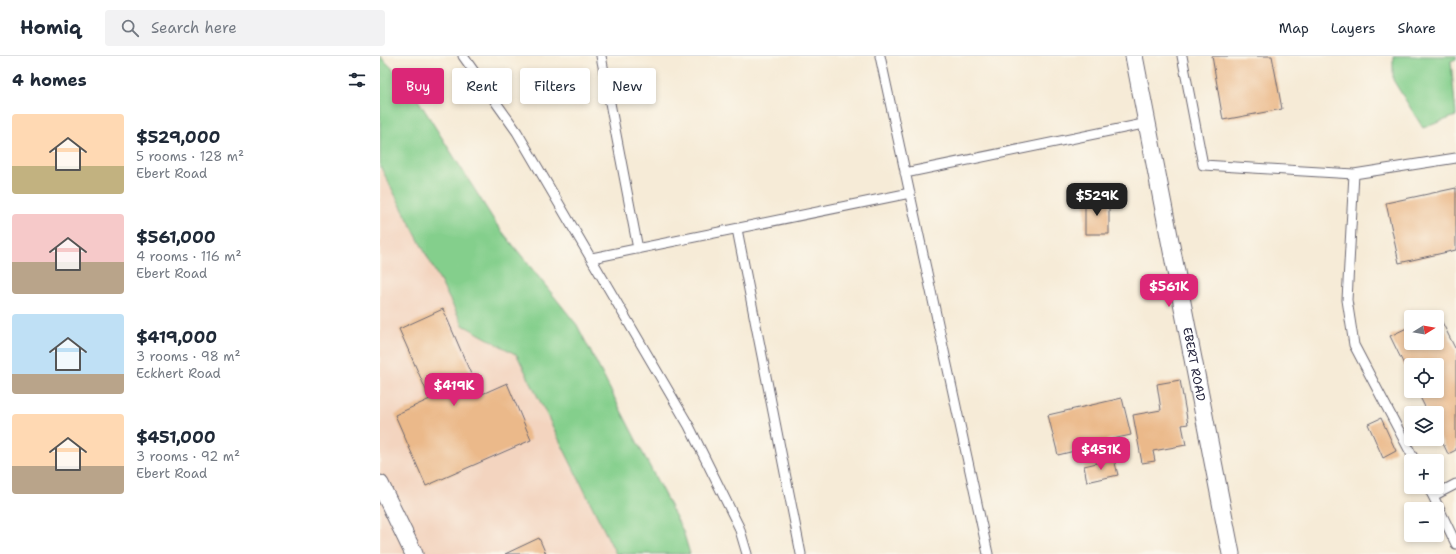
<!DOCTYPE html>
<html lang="en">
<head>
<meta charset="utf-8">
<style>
	body { margin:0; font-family:"Shantell Sans",sans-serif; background:#f2f2f3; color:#1f2937; height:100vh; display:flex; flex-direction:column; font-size:15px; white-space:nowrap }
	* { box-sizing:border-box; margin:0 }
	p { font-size:13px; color:#747a83 }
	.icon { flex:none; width:22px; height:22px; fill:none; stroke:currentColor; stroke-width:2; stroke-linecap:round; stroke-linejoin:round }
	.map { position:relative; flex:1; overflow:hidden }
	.side { display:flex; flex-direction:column; background:#fff; width:380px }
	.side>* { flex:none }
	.top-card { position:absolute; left:12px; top:12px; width:380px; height:36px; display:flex; gap:8px }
	.needle { width:26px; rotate:79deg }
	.buttons { position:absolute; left:1024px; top:254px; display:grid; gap:8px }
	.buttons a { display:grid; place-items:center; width:40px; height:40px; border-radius:4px; background:#fff; box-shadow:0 2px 6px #0003; font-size:20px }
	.price { position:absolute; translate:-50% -34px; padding:0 9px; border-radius:8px; background:#db2777; color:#fff; font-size:13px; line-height:26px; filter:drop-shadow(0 1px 2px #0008) }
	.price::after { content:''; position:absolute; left:50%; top:24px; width:12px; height:9px; margin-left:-6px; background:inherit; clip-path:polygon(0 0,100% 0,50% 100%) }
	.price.current { background:#222; color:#fff }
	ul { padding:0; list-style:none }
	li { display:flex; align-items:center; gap:12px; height:100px; padding:0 12px }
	li span { display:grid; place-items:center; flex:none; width:112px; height:80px; border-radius:4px; color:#555 }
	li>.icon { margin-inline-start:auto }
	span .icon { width:48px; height:48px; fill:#fffc; stroke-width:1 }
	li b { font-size:17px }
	h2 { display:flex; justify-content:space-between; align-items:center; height:48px; padding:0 12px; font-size:17px }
	.tag { padding:0 14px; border-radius:4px; background:#fff; box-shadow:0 2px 6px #0003; font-size:14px; line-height:36px }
	.tag.current { background:#db2777; color:#fff }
	header { display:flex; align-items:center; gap:24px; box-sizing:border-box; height:56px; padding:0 20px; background:#fff; border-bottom:1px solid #e0e1e3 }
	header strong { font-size:19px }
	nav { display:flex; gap:22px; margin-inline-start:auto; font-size:14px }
	.search { width:280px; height:36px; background:#f2f2f3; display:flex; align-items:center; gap:10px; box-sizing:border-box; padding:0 14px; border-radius:4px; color:#747a83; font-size:15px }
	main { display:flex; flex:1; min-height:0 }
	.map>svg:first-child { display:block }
	.built { fill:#f3d4bf }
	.green { fill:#84cf8c; stroke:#537864 }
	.building { fill:#ebb98a }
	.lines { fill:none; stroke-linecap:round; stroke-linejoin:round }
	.lane-casing { stroke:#6c6872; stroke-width:11 }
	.street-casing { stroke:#6c6872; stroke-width:19 }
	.lane { stroke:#fff; stroke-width:9 }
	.street { stroke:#fff; stroke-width:17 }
	.labels { text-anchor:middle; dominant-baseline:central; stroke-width:3; stroke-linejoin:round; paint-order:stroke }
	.street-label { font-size:12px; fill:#22223b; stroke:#fbf7ec }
</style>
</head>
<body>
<header>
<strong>Homiq</strong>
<div class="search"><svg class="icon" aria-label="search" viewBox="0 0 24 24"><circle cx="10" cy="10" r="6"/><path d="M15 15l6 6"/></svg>Search here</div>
<nav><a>Map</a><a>Layers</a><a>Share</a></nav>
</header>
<main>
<section class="side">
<h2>4 homes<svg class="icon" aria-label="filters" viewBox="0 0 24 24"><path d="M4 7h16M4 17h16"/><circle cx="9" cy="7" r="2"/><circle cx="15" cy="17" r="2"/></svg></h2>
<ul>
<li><span style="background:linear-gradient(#ffd9b3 65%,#c2b280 0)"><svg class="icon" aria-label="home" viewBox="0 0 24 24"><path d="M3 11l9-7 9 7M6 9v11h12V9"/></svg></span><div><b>$529,000</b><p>5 rooms · 128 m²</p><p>Ebert Road</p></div></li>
<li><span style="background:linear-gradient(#f6c9c9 60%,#b9a48a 0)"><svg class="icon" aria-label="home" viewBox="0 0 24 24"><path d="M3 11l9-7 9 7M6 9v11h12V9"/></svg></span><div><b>$561,000</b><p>4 rooms · 116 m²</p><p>Ebert Road</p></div></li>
<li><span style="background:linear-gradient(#bfe0f5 75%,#b9a48a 0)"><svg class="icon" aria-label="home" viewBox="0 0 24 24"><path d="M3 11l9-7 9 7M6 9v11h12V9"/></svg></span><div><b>$419,000</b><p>3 rooms · 98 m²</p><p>Eckhert Road</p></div></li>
<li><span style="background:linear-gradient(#ffd9b3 65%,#b9a48a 0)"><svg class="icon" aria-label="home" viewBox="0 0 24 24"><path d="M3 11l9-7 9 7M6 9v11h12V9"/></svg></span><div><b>$451,000</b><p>3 rooms · 92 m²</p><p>Ebert Road</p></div></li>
</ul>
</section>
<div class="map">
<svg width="1076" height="498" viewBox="0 0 1076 498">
	<rect width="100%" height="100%" fill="#fbf7ec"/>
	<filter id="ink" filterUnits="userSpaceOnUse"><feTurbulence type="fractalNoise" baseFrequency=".025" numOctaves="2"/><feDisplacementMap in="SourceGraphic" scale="8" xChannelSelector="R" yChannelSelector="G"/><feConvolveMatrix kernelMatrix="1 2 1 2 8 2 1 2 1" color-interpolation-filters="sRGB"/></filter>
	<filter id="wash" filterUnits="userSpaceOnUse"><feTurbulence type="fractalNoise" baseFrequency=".012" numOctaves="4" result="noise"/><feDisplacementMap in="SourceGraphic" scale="16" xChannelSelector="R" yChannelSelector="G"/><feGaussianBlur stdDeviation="0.9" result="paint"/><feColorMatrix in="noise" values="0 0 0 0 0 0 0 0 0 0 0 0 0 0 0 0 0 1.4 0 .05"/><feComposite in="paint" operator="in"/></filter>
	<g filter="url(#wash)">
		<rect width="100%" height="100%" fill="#f6ebd7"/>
		<path class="built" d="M0 110 83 269 137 299 236 498H0Z"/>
		<path class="green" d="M0 0 28 28 117 169 197 269 303 475 310 498H236L137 299 83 269 0 110Z
			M1013 0H1076V3L1071 5 1076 60 1043 72 1013 24Z"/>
		<g id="blocks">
			<path class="building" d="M832 0H892L902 53 843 64Z
				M1076 132V194L1019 207 1006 147Z
				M705 144H729V178H705Z
				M63 253 100 339 127 327 151 384 46 430 15 359 50 343 19 273Z
				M1057 256 1076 294V394L1068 398 1057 375V357H1048L1037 335H1057V309H1031V323L1010 280 1031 270V287H1057V261H1048Z
				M800 324 808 368 802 369 806 389 773 395 775 405 762 407 753 359 781 354 777 328Z
				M742 342 751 379 714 387 715 390 678 399 668 359Z
				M1001 362 1016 395 1003 402 988 368Z
				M734 403 738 419 707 426 704 410Z
				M159 482 166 498H125Z"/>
		</g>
	</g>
	<g filter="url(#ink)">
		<use href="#blocks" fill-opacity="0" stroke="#6c6872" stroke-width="1"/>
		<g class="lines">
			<defs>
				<path id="lane" d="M83 0 137 76 309 370 359 471 367 498
					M221 0 258 193
					M500 0 608 498
					M802 0 823 109 974 118 1076 102
					M525 117 768 67
					M974 118 967 244 974 289 1035 405
					M357 173 421 498
					M212 202 530 137
					M1048 431 1053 440 1076 428
					M1053 440 1076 488"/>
				<g id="street">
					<path id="s1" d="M754 0 851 498"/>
					<path d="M0 428 34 498"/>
				</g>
			</defs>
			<use href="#lane" class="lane-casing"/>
			<use href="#street" class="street-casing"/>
			<use href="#lane" class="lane"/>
			<use href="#street" class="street"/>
		</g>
	</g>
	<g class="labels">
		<g class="street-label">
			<text stroke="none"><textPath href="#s1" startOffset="314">EBERT ROAD</textPath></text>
		</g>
	</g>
</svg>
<div class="buttons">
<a><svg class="needle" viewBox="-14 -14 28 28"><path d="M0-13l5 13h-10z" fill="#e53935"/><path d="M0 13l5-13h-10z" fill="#747a83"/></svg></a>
<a><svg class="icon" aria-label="locate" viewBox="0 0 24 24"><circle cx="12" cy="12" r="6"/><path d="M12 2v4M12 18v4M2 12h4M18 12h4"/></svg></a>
<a><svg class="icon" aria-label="layers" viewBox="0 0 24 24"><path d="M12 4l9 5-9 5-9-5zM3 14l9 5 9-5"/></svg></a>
<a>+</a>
<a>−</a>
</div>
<b class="price current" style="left:717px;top:161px">$529K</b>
<b class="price" style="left:789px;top:252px">$561K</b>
<b class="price" style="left:74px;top:351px">$419K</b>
<b class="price" style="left:721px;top:415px">$451K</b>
<div class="top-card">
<a class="tag current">Buy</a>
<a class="tag">Rent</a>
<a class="tag">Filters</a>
<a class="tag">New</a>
</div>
</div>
</main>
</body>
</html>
